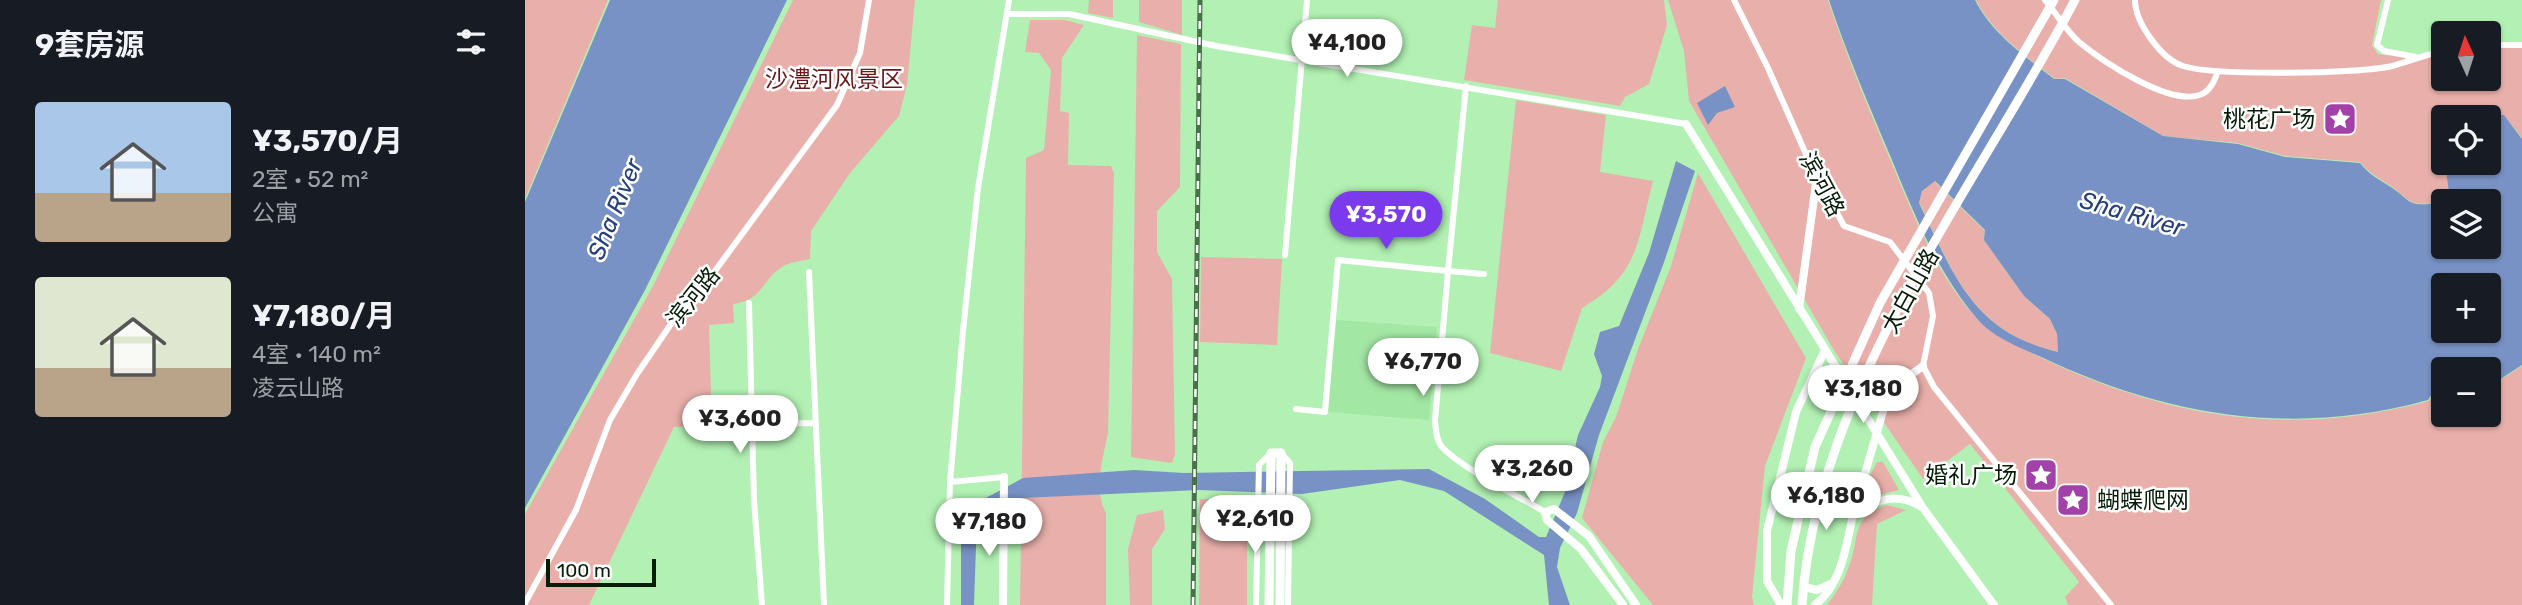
<!DOCTYPE html>
<html lang="zh">
<head>
<meta charset="utf-8">
<style>
	body { margin:0; font-family:Rubik,"Noto Sans SC",sans-serif; background:#242831; color:#f1f3f6; height:100vh; display:flex; flex-direction:column; font-size:26px; white-space:nowrap }
	* { box-sizing:border-box; margin:0 }
	p { font-size:23px; color:#9ea1a6 }
	.icon { flex:none; width:38px; height:38px; fill:none; stroke:currentColor; stroke-width:2; stroke-linecap:round; stroke-linejoin:round }
	.map { position:relative; flex:1; overflow:hidden }
	.panel { display:flex; flex-direction:column; background:#171b24; width:525px }
	.panel>* { flex:none }
	.needle { width:46px; rotate:357deg }
	.buttons { position:absolute; left:1906px; top:21px; display:grid; gap:14px }
	.buttons a { display:grid; place-items:center; width:70px; height:70px; border-radius:7px; background:#171b24; box-shadow:0 2px 5px #0004; font-size:35px }
	.scale { position:absolute; left:21px; bottom:18px; width:110px; box-sizing:border-box; padding-left:7px; border:4px solid #061e08; border-top:0; font-size:19px; line-height:24px; white-space:nowrap; color:#061e08; -webkit-text-stroke:5px #fff; paint-order:stroke }
	.price { position:absolute; translate:-50% -60px; padding:0 16px; border-radius:24px; background:#fff; color:#222; font-size:23px; line-height:46px; filter:drop-shadow(0 2px 4px #0008) }
	.price::after { content:''; position:absolute; left:50%; top:42px; width:21px; height:16px; margin-left:-10px; background:inherit; clip-path:polygon(0 0,100% 0,50% 100%) }
	.price.on { background:#7c3aed; color:#fff }
	ul { padding:0; list-style:none }
	li { display:flex; align-items:center; gap:21px; height:175px; padding:0 35px }
	li span { display:grid; place-items:center; flex:none; width:196px; height:140px; border-radius:7px; color:#555 }
	li>.icon { margin-inline-start:auto }
	span .icon { width:84px; height:84px; fill:#fffc; stroke-width:1 }
	li b { font-size:30px }
	h2 { display:flex; justify-content:space-between; align-items:center; height:84px; padding:0 35px; font-size:30px }
	main { display:flex; flex:1; min-height:0 }
	.map>svg:first-child { display:block }
	.built { fill:#a3e7a4 }
	.green { fill:#e9b0ab }
	.water { fill:#7992c5; fill-rule:evenodd }
	.lines { fill:none; stroke-linecap:round; stroke-linejoin:round }
	.minor { stroke:#fff; stroke-width:6 }
	.tertiary { stroke:#fff; stroke-width:8 }
	.secondary { stroke:#fff; stroke-width:9 }
	.rail-casing { stroke:#49704b; stroke-width:5 }
	.rail { stroke:#fff; stroke-width:2.5; stroke-dasharray:8; stroke-linecap:butt }
	.labels { text-anchor:middle; dominant-baseline:central; stroke-width:5; stroke-linejoin:round; paint-order:stroke }
	.park-label { font-size:23px; fill:#681819; stroke:#fff }
	.poi-label { font-size:23px; fill:#061e08; stroke:#fff; text-anchor:end }
	.street-label { font-size:23px; fill:#061e08; stroke:#fff }
	.water-label { font-size:24px; font-style:italic; fill:#243e7e; stroke:#fff }
</style>
</head>
<body>
<main>
<section class="panel">
<h2>9套房源<svg class="icon" aria-label="filters" viewBox="0 0 24 24"><path d="M4 7h16M4 17h16"/><circle cx="9" cy="7" r="2"/><circle cx="15" cy="17" r="2"/></svg></h2>
<ul>
<li><span style="background:linear-gradient(#a9c7e8 65%,#b9a48a 0)"><svg class="icon" aria-label="home" viewBox="0 0 24 24"><path d="M3 11l9-7 9 7M6 9v11h12V9"/></svg></span><div><b>¥3,570/月</b><p>2室 · 52 m²</p><p>公寓</p></div></li>
<li><span style="background:linear-gradient(#dfe7d0 65%,#b9a48a 0)"><svg class="icon" aria-label="home" viewBox="0 0 24 24"><path d="M3 11l9-7 9 7M6 9v11h12V9"/></svg></span><div><b>¥7,180/月</b><p>4室 · 140 m²</p><p>凌云山路</p></div></li>
</ul>
</section>
<div class="map">
<svg width="1997" height="605" viewBox="0 0 1997 605">
	<rect width="100%" height="100%" fill="#b2f1b3"/>
	<path class="built" d="M811 320 912 327 904 420 803 412Z"/>
	<path class="green" d="M0 0H83L0 199Z
		M268 0H390L382 85 374 116 325 173 286 231 285 259C277 261 264 262 257 267 236 280 239 300 208 304L209 323 184 325 187 426 149 427 64 605H0V514L129 284Z
		M564 0H588V18L563 13Z
		M614 0H657V35L614 22Z
		M973 0H1139L1142 25 1124 84 1100 97 1095 106 939 80 947 25 970 28Z
		M1143 0H1303C1319 49 1339 97 1359 145 1385 205 1415 292 1468 333 1610 410 1744 444 1904 401L1918 377V415H1964V378H1978L1997 366V605H1543L1540 597 1554 582 1445 444 1398 479 1310 352 1164 101 1159 51Z
		M1451 0H1856L1847 45 1853 54 1895 59 1918 53V79H1964V47H1997V138L1979 115 1918 117V163L1924 179V191L1916 202C1879 208 1887 199 1861 183 1851 176 1843 172 1835 162L1760 156 1713 143 1638 136 1540 78 1530 79C1501 56 1468 34 1451 0Z
		M505 20H539L559 25 537 58 535 111 544 113 543 165 586 166 589 173 583 433C578 458 568 490 581 513V605H495L501 158 519 150 526 70 514 53 500 52Z
		M612 35 656 44 655 187 632 211V252L647 279 650 454 647 463 606 457Z
		M991 100 1081 115 1075 172 1128 181C1112 242 1115 274 1057 308L1036 371 965 353Z
		M1173 173 1281 358 1240 466 1227 597 1229 605H1128L1057 518 1078 442 1091 417 1113 349 1146 266Z
		M1409 181 1460 231 1459 240 1499 296 1525 319 1532 334 1533 352C1446 331 1430 276 1394 202L1397 191Z
		M676 257 757 259 752 345 675 342Z
		M1352 462H1358L1374 490 1339 499 1340 485Z
		M675 499 722 501V605H674Z
		M1362 505 1381 510 1352 524 1347 605H1302C1311 593 1319 581 1324 566 1336 535 1324 519 1362 505Z
		M638 510 640 529 627 549V605H605L603 549 612 515Z"/>
	<path class="water" d="M85 0H262L120 290 0 508V202Z
		M1304 0H1450C1467 34 1500 56 1529 79H1540L1638 136 1713 144 1760 157 1835 163C1843 173 1850 177 1861 184 1887 199 1879 209 1916 202L1924 192 1920 163H1964V117H1955L1957 114 1979 115 1997 139V365L1977 378H1964V369H1918V377L1903 400C1773 436 1649 418 1527 362 1504 351 1471 340 1454 321 1412 273 1388 211 1364 153 1343 103 1321 52 1304 0ZM1410 181 1460 230 1459 240 1499 296 1525 319 1532 334 1533 352C1447 332 1429 275 1394 203L1397 191ZM1918 201H1964V247H1918ZM1918 285H1964V331H1918Z
		M1200 86 1210 107 1192 113 1183 125 1172 103Z
		M1151 161 1170 171 1138 265 1074 435 1052 513 1035 548 1032 567 1045 605H1024L1019 555 919 491 875 480 777 494 674 490 497 498 452 517 449 605H436V520L442 508 498 478 609 470 659 473 904 469 960 499 1014 537H1021L1040 492 1053 435 1075 387 1077 376 1069 354 1075 332 1094 326 1124 253Z"/>
	<g class="lines">
		<path class="minor" d="M1209 0 1243 68 1284 161 1319 226 1365 242 1404 293 1408 316 1398 366 1409 387 1586 605
			M1520 0C1531 13 1541 31 1554 42 1577 61 1649 110 1679 93 1687 88 1690 79 1693 71
			M1610 0C1610 22 1636 59 1658 66 1688 76 1835 74 1867 66 1884 61 1900 55 1918 51
			M1863 0 1852 45 1859 51 1891 57
			M484 14H544L691 46 1161 124
			M1964 45H1997
			M760 255 782 0
			M284 272 299 605
			M959 274 923 271 910 421C911 430 911 440 917 447 935 467 994 497 1020 512
			M224 303 229 500 237 605
			M771 409 800 412 813 260 923 271 941 86
			M227 424 291 423
			M756 453 765 463 763 605
			M425 482 479 477
			M0 603 51 510 85 420 112 374 146 324 187 275 312 105 335 53 344 0
			M422 605 425 482 438 331 453 188 484 0
			M731 605 734 465 746 453"/>
		<path class="tertiary" d="M1161 124 1398 508
			M1274 309 1292 176
			M1328 515 1361 401 1374 383 1398 366
			M1279 587 1292 590 1307 583
			M478 605 479 477
			M1098 605 1056 549 1022 520 1020 512 1029 509 1064 536 1111 605
			M1256 605 1242 581V531L1271 412 1299 352
			M1290 605C1317 584 1321 546 1328 515 1353 499 1372 491 1398 508L1469 605"/>
		<path class="secondary" d="M744 605 746 453H756L755 605
			M1262 605 1266 551 1290 447 1355 303 1529 0
			M1277 605C1291 388 1451 188 1550 0"/>
		<defs>
			<path id="rail" d="M668 605 675 0"/>
		</defs>
		<use href="#rail" class="rail-casing"/>
		<use href="#rail" class="rail"/>
	</g>
	<defs>
		<symbol id="sight-square" viewBox="-11 -11 22 22"><rect x="-9" y="-9" width="18" height="18" rx="4" fill="#a242a9" stroke="#fff"/><path d="M0-6L1.8-2.2L6-1.7L2.9 1.2L3.7 5.4L0 3.3L-3.7 5.4L-2.9 1.2L-6-1.7L-1.8-2.2Z" fill="#fff"/></symbol>
	</defs>
	<g fill-rule="evenodd">
		<use href="#sight-square" x="1796" y="100" width="38" height="38"/>
		<use href="#sight-square" x="1497" y="456" width="38" height="38"/>
		<use href="#sight-square" x="1529" y="481" width="38" height="38"/>
	</g>
	<g class="labels">
		<g class="park-label">
			<text x="309" y="79">沙澧河风景区</text>
		</g>
		<g class="poi-label">
			<text x="1790" y="119">桃花广场</text>
			<text x="1492" y="475">婚礼广场</text>
			<text x="1572" y="500" text-anchor="start">蝴蝶爬网</text>
		</g>
		<g class="street-label">
			<text transform="translate(1297 184) rotate(62)">滨河路</text>
			<text transform="translate(1385 291) rotate(-61)">太白山路</text>
			<text transform="translate(168 297) rotate(-51)">滨河路</text>
		</g>
		<g class="water-label">
			<text transform="translate(90 209) rotate(-68)">Sha River</text>
			<text transform="translate(1607 214) rotate(16)">Sha River</text>
		</g>
	</g>
</svg>
<div class="buttons">
<a><svg class="needle" viewBox="-14 -14 28 28"><path d="M0-13l5 13h-10z" fill="#e53935"/><path d="M0 13l5-13h-10z" fill="#9ea1a6"/></svg></a>
<a><svg class="icon" aria-label="locate" viewBox="0 0 24 24"><circle cx="12" cy="12" r="6"/><path d="M12 2v4M12 18v4M2 12h4M18 12h4"/></svg></a>
<a><svg class="icon" aria-label="layers" viewBox="0 0 24 24"><path d="M12 4l9 5-9 5-9-5zM3 14l9 5 9-5"/></svg></a>
<a>+</a>
<a>−</a>
</div>
<div class="scale">100 m</div>
<b class="price" style="left:822px;top:79px">¥4,100</b>
<b class="price on" style="left:861px;top:251px">¥3,570</b>
<b class="price" style="left:898px;top:398px">¥6,770</b>
<b class="price" style="left:1338px;top:425px">¥3,180</b>
<b class="price" style="left:215px;top:455px">¥3,600</b>
<b class="price" style="left:1007px;top:505px">¥3,260</b>
<b class="price" style="left:1301px;top:532px">¥6,180</b>
<b class="price" style="left:730px;top:555px">¥2,610</b>
<b class="price" style="left:464px;top:558px">¥7,180</b>
</div>
</main>
</body>
</html>
